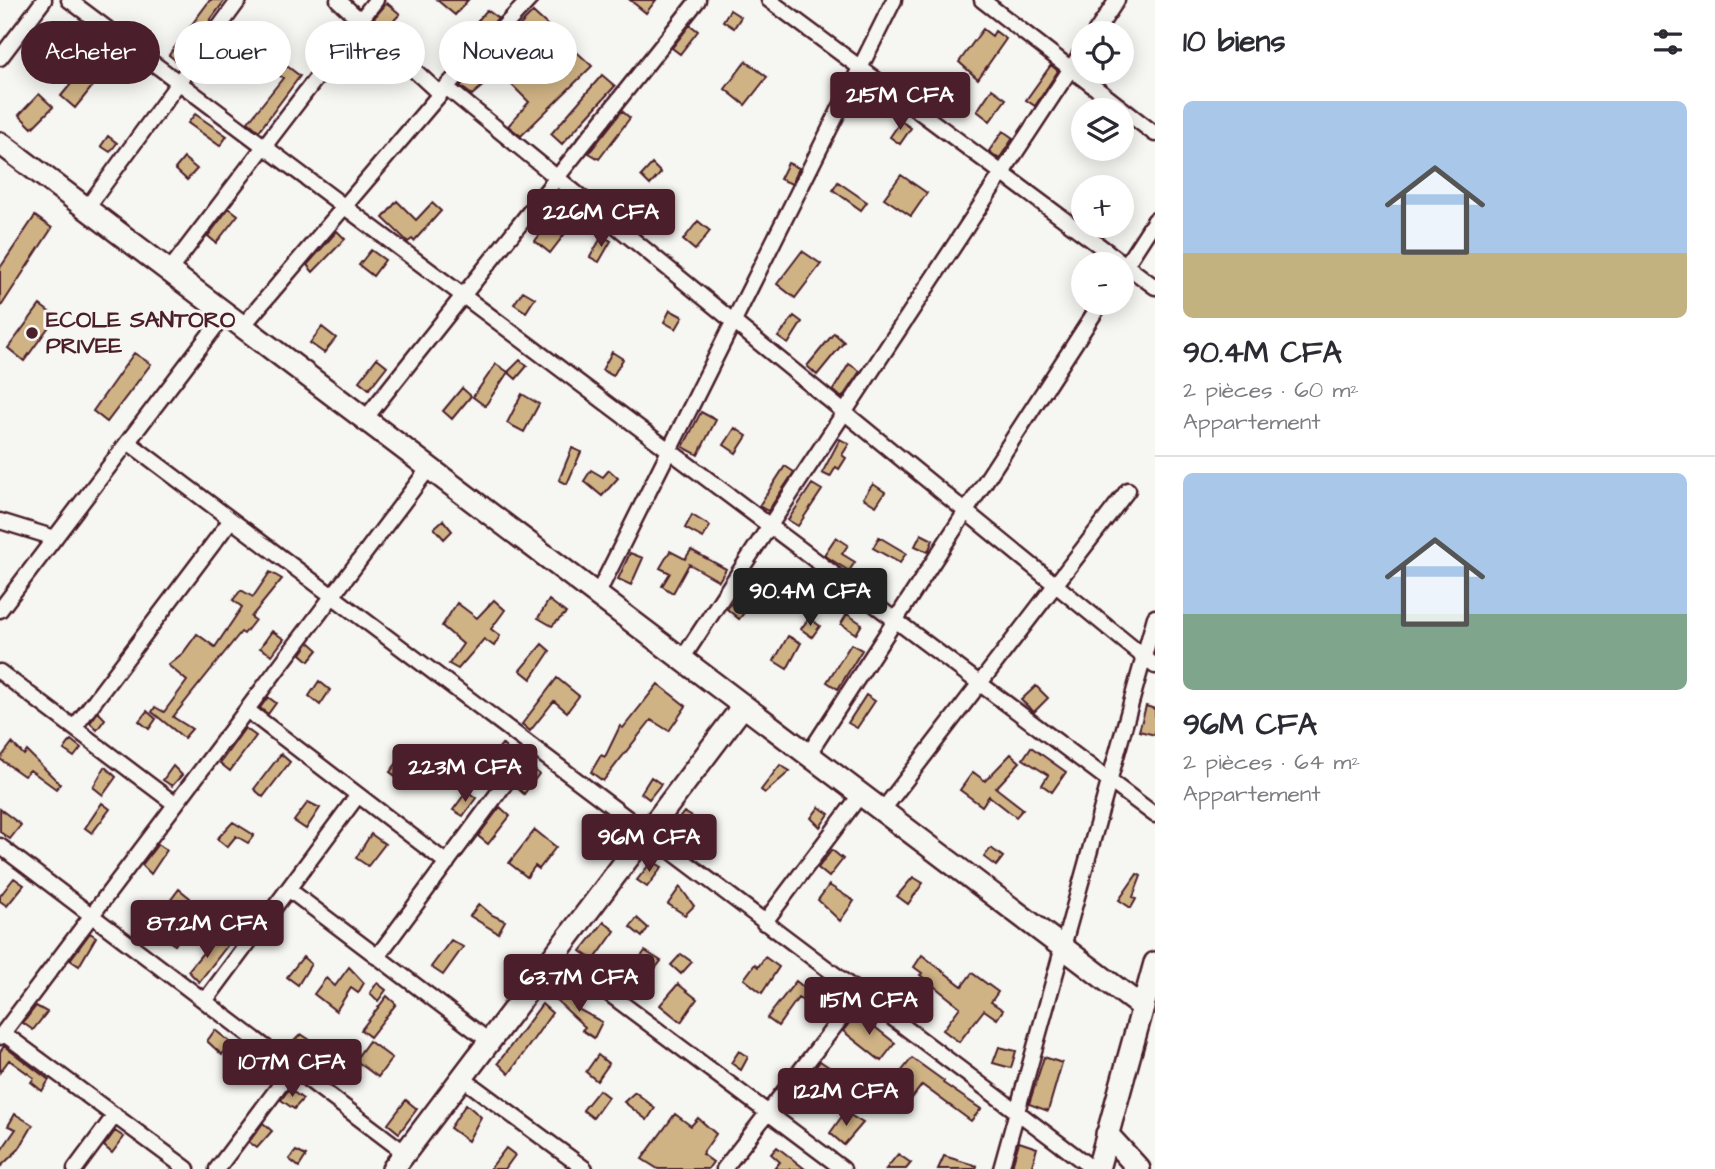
<!DOCTYPE html>
<html lang="fr">
<head>
<meta charset="utf-8">
<style>
	body { margin:0; font-family:"Architects Daughter",sans-serif; background:#f7f7f7; color:#2b2b33; height:100vh; display:flex; flex-direction:column; font-size:26px; white-space:nowrap }
	* { box-sizing:border-box; margin:0 }
	p { font-size:23px; color:#7c7c81 }
	.icon { flex:none; width:38px; height:38px; fill:none; stroke:currentColor; stroke-width:2; stroke-linecap:round; stroke-linejoin:round }
	.map { position:relative; flex:1; overflow:hidden }
	.sheet { display:flex; flex-direction:column; background:#fff; width:560px }
	.sheet>* { flex:none }
	.banner { position:absolute; left:21px; top:21px; width:665px; height:63px; display:flex; gap:14px }
	.fabs { position:absolute; left:1071px; top:21px; display:grid; gap:14px }
	.fabs a { display:grid; place-items:center; width:63px; height:63px; border-radius:50%; background:#fff; box-shadow:0 4px 18px #0003; font-size:35px }
	.price { position:absolute; translate:-50% -60px; padding:0 16px; border-radius:7px; background:#4a1f2b; color:#fff; font-size:23px; line-height:46px; filter:drop-shadow(0 2px 4px #0008) }
	.price::after { content:''; position:absolute; left:50%; top:42px; width:21px; height:16px; margin-left:-10px; background:inherit; clip-path:polygon(0 0,100% 0,50% 100%) }
	.price.on { background:#222; color:#fff }
	ul { padding:0; list-style:none }
	li { display:grid; align-content:center; gap:14px; height:371px; padding:0 28px }
	li+li { border-top:2px solid #e1e1e2 }
	li span { display:grid; place-items:center; height:217px; border-radius:10px; color:#555 }
	li>.icon { margin-inline-start:auto }
	span .icon { width:126px; height:126px; fill:#fffc; stroke-width:1 }
	li b { font-size:30px }
	h2 { display:flex; justify-content:space-between; align-items:center; height:84px; padding:0 28px; font-size:30px }
	.chip { padding:0 24px; border-radius:32px; background:#fff; box-shadow:0 4px 18px #0003; font-size:24px; line-height:63px }
	.chip.on { background:#4a1f2b; color:#fff }
	main { display:flex; flex:1; min-height:0 }
	.map>svg:first-child { display:block }
	.building { fill:#d0b385; stroke:#4a1f2b; stroke-width:2 }
	.lines { fill:none; stroke-linecap:round; stroke-linejoin:round }
	.street-casing { stroke:#4a1f2b; stroke-width:19 }
	.secondary-casing { stroke:#4a1f2b; stroke-width:26 }
	.street { stroke:#f6f6f2; stroke-width:14 }
	.secondary { stroke:#f6f6f2; stroke-width:21 }
	.poi-dot { fill:#4a1f2b; stroke:#f6f6f2; stroke-width:2.5 }
	.labels { text-anchor:middle; dominant-baseline:central; stroke-width:6; stroke-linejoin:round; paint-order:stroke }
	.poi-label { font-size:23px; font-weight:bold; fill:#4a1f2b; stroke:#f6f6f2; text-anchor:start }
</style>
</head>
<body>
<main>
<div class="map">
<svg width="1155" height="1169" viewBox="0 0 1155 1169">
	<rect width="100%" height="100%" fill="#f6f6f2"/>
	<filter id="ink" filterUnits="userSpaceOnUse"><feTurbulence type="fractalNoise" baseFrequency=".0143" numOctaves="2"/><feDisplacementMap in="SourceGraphic" scale="14" xChannelSelector="R" yChannelSelector="G"/><feConvolveMatrix kernelMatrix="1 2 1 2 8 2 1 2 1" color-interpolation-filters="sRGB"/></filter>
	<g filter="url(#ink)">
		<path class="building" d="M210 0H225L179 63 169 55Z
			M437 0H468L455 15Z
			M630 0H656L646 13Z
			M387 3 400 14 385 30 373 19Z
			M487 10 498 18 477 40 468 32Z
			M730 10 741 17 734 28 723 21Z
			M533 12 592 66 521 136 508 126 529 102 499 72 472 95 460 86Z
			M690 25 698 31 680 54 672 48Z
			M983 29 992 36 995 31 1006 39 978 79 959 62Z
			M103 45 117 56 75 108 61 96Z
			M746 61 767 77 745 105 725 89Z
			M1051 65 1058 71 1035 106 1026 100Z
			M287 66 300 76 259 131 248 122 283 78 279 75Z
			M602 75 615 86 562 144 551 134Z
			M992 89 1006 99 990 121 977 111Z
			M39 94 53 107 32 128 19 115Z
			M622 111 630 118 599 159 589 153Z
			M195 114 227 136 220 146 188 123Z
			M901 121 911 128 900 144 890 137Z
			M1003 131 1013 138 999 159 989 151Z
			M108 136 117 143 110 152 101 146Z
			M184 158 197 169 187 180 175 169Z
			M788 163 799 168 792 184 780 179Z
			M652 164 661 173 650 185 641 176Z
			M901 175 927 193 911 216 884 198Z
			M838 182 867 202 861 210 833 190Z
			M397 201 416 220 432 203 441 211 414 241 412 239 408 242 383 218Z
			M229 208 238 215 216 243 208 236Z
			M568 212 577 218 550 253 535 241 552 218 554 220 560 214 565 218Z
			M35 216 52 228 0 308V268Z
			M660 218 671 225 665 234 654 227Z
			M698 221 710 231 695 250 683 240Z
			M337 231 345 239 313 272 307 265Z
			M602 236 611 241 599 262 590 257Z
			M371 250 385 260 373 276 359 265Z
			M802 251 821 264 795 298 777 284Z
			M523 291 535 298 526 312 514 304Z
			M40 305 56 317 24 361 8 348Z
			M670 310 683 317 676 329 664 322Z
			M794 316 802 322 788 344 778 337Z
			M322 327 336 338 324 353 310 343Z
			M834 333 844 342 817 375 807 366Z
			M612 352 623 359 613 376 602 370Z
			M134 353 151 364 107 422 93 411Z
			M377 358 387 366 369 389 359 381Z
			M520 360 527 366 516 379 508 372Z
			M496 364 508 372 485 406 473 397Z
			M849 364 860 371 842 398 833 390Z
			M462 388 471 396 452 419 443 411Z
			M522 394 539 404 524 432 507 423Z
			M701 412 716 420 698 455 683 447Z
			M735 428 747 436 736 453 724 445Z
			M840 439 849 444 842 455 846 458 839 469 836 467 830 477 822 473Z
			M572 448 581 452 567 484 559 480Z
			M785 466 794 472 768 511 759 506Z
			M591 470 603 477 609 470 618 478 602 496 584 481Z
			M812 484 822 490 798 526 788 520Z
			M873 484 885 492 876 506 863 498Z
			M692 515 710 526 703 538 685 528Z
			M443 520 452 531 444 539 434 528Z
			M921 534 933 540 928 552 915 546Z
			M836 537 848 545 842 554 855 562 849 571 824 555Z
			M879 537 906 553 900 563 873 548Z
			M691 550 726 569 719 581 689 564 673 593 662 586 670 573 660 568 670 551 685 559Z
			M630 553 643 558 631 585 618 579Z
			M270 572 282 579 251 617 255 620 244 634 241 632 173 717 192 729 184 738 152 712 155 707 164 712 187 681 168 665 183 653 197 634 215 647 242 607 233 600 241 590 253 597Z
			M805 586 816 596 803 613 791 604Z
			M735 599 747 609 739 619 727 609Z
			M494 600 505 610 491 629 500 636 494 646 484 639 458 669 449 664 463 644 442 626 457 603 477 618Z
			M549 600 566 613 552 626 538 618Z
			M847 614 862 624 856 634 841 624Z
			M809 618 820 626 812 637 801 629Z
			M272 631 284 639 272 655 260 648Z
			M788 636 801 643 787 669 774 661Z
			M309 642 318 650 309 661 301 654Z
			M542 644 550 651 531 679 520 670Z
			M851 644 862 650 838 689 827 682Z
			M557 678 579 696 567 712 554 701 530 731 522 724Z
			M319 681 330 690 320 705 309 696Z
			M658 684 686 706 669 731 651 720 603 781 591 772 601 755 605 757 620 726 623 728Z
			M1036 686 1048 698 1034 712 1021 700Z
			M866 695 875 701 857 728 848 723Z
			M268 697 276 703 268 714 260 708Z
			M1146 706 1155 709V735L1139 731Z
			M147 711 156 719 149 729 139 721Z
			M98 712 105 719 97 730 90 723Z
			M245 728 256 736 230 771 220 763Z
			M71 740 81 748 74 757 64 750Z
			M12 743 24 755 27 751 60 784 56 789 30 770 24 776 0 759Z
			M502 744 511 753 496 774 485 766Z
			M1031 747 1066 772 1052 792 1042 785 1048 775 1023 759Z
			M406 751 417 759 402 781 390 772Z
			M281 754 290 762 263 797 254 789Z
			M1011 754 1020 762 996 788 1023 809 1016 817 989 796 982 806 960 790 973 772 985 781Z
			M780 765 790 771 765 793 761 790Z
			M173 766 182 775 172 786 163 780Z
			M530 766 539 774 524 794 515 786Z
			M105 767 116 777 103 795 93 787Z
			M651 777 661 784 649 799 641 793Z
			M467 791 476 798 463 816 453 810Z
			M308 802 320 808 306 829 294 821Z
			M102 803 110 809 92 833 85 828Z
			M500 807 510 816 488 844 478 836Z
			M819 807 829 814 820 827 811 818Z
			M0 809 21 825 10 839 0 832Z
			M684 812 701 822 687 840 670 830Z
			M233 822 254 835 248 843 236 836 227 847 217 839Z
			M535 830 556 847 539 869 535 866 527 877 509 863Z
			M371 834 385 844 368 866 356 858Z
			M158 844 167 850 151 874 142 865Z
			M991 848 1003 857 996 866 984 857Z
			M832 850 843 859 829 877 818 868Z
			M652 861 662 867 647 887 637 880Z
			M1137 874 1141 876 1133 897 1136 899 1131 908 1119 900Z
			M913 877 923 883 908 904 897 896Z
			M14 878 24 885 7 906 0 901V896Z
			M829 885 854 901 840 921 818 900Z
			M680 887 694 906 685 915 668 904Z
			M179 889 190 898 166 930 155 921Z
			M479 904 492 915 505 921 498 933 470 916Z
			M637 918 648 928 642 937 630 927Z
			M604 922 615 931 594 960 581 951Z
			M172 928 182 934 175 945 163 937Z
			M90 933 96 937 79 966 70 960Z
			M215 938 227 946 199 982 188 971Z
			M451 940 463 947 443 975 431 967Z
			M645 951 661 961 642 985 627 976Z
			M681 954 692 962 681 974 671 965Z
			M922 955 962 986 972 973 998 992 991 1002 1003 1010 997 1019 984 1010 959 1042 943 1030 960 1007 920 975 922 973 914 967Z
			M303 957 311 964 298 985 287 977Z
			M765 957 779 967 762 993 744 979 755 964 758 967Z
			M349 967 364 983 358 993 351 988 336 1011 314 994 326 978 335 986Z
			M796 981 811 993 805 1002 798 998 778 1026 767 1018Z
			M377 983 386 990 378 1001 370 993Z
			M678 984 697 999 681 1022 660 1005Z
			M563 990 580 1003 576 1008 602 1022 594 1038 582 1030 585 1027 555 999Z
			M387 996 396 1004 370 1037 361 1030Z
			M542 1004 552 1013 509 1074 498 1063Z
			M36 1006 47 1012 33 1030 23 1023Z
			M857 1013 895 1043 881 1061 843 1031Z
			M215 1030 230 1042 222 1055 207 1041Z
			M301 1034 313 1042 301 1059 289 1046Z
			M369 1041 392 1058 378 1077 355 1060Z
			M4 1046 49 1080 42 1091 31 1082 34 1078 9 1060 0 1072V1052Z
			M999 1047 1016 1051 1011 1068 993 1063Z
			M739 1051 748 1057 741 1070 731 1063Z
			M598 1055 609 1064 597 1081 586 1072Z
			M1044 1057 1062 1063 1048 1111 1029 1104Z
			M912 1058 944 1081 943 1083 981 1109 971 1121 922 1085 909 1102 889 1087Z
			M337 1059 348 1068 336 1083 326 1077Z
			M259 1060 271 1070 265 1078 253 1068Z
			M820 1061 839 1074 817 1105 798 1092Z
			M289 1089 303 1099 294 1109 281 1100Z
			M599 1090 608 1097 593 1118 583 1110Z
			M635 1092 655 1108 647 1120 624 1102Z
			M406 1100 417 1109 399 1133 388 1124Z
			M466 1104 481 1117 468 1141 450 1128Z
			M845 1112 863 1123 844 1145 830 1133Z
			M15 1114 33 1125 19 1149 0 1167V1152L16 1129 8 1126Z
			M675 1114 691 1126 698 1118 716 1134 702 1154 713 1162 708 1169H658L642 1159Z
			M263 1123 272 1131 257 1148 249 1142Z
			M115 1131 124 1137 112 1153 104 1146Z
			M1019 1142 1037 1148 1031 1169 1012 1166Z
			M777 1147 786 1154 805 1169H774L780 1162 771 1154Z
			M506 1148 515 1155 505 1169H490Z
			M296 1151 306 1156 299 1167 289 1159Z
			M898 1154 911 1163 906 1169H886Z
			M944 1156 977 1166 976 1169H938Z"/>
		<g class="lines">
			<defs>
				<path id="street" d="M69 0 1155 815
					M338 0 440 94
					M769 0 1155 287
					M982 0 1155 134
					M1095 33 1117 0
					M0 58 44 0
					M446 87 1155 666
					M86 209 239 0
					M169 271 376 0
					M1122 271 1155 220
					M242 327 446 87 529 0
					M365 419 698 0
					M128 442 1093 1169
					M0 521 55 538
					M597 595 894 0
					M0 610 225 314
					M682 659 1083 50
					M0 672 175 804
					M247 710 447 863
					M74 728 231 520
					M808 755 1101 303
					M882 811 1128 490
					M0 846 405 1153
					M288 889 489 1041
					M764 923 861 794
					M556 954 843 1169
					M377 957 532 747
					M205 1001 358 795
					M3 1033 187 1169
					M0 1037 429 468
					M462 1078 585 1169
					M75 1169 115 1115
					M217 1169 293 1068
					M724 1169 859 995
					M1001 1169 1155 617"/>
				<path id="secondary" d="M0 143 1143 1008
					M1107 1134 1139 1169
					M393 1169 743 706
					M1098 1169 1155 963"/>
			</defs>
			<use href="#street" class="street-casing"/>
			<use href="#secondary" class="secondary-casing"/>
			<use href="#street" class="street"/>
			<use href="#secondary" class="secondary"/>
		</g>
	</g>
	<circle class="poi-dot" cx="32" cy="333" r="7"/>
	<g class="labels">
		<g class="poi-label">
			<text x="46" y="320">ECOLE SANTORO<tspan x="46" dy="26">PRIVEE</tspan></text>
		</g>
	</g>
</svg>
<div class="fabs">
<a><svg class="icon" aria-label="locate" viewBox="0 0 24 24"><circle cx="12" cy="12" r="6"/><path d="M12 2v4M12 18v4M2 12h4M18 12h4"/></svg></a>
<a><svg class="icon" aria-label="layers" viewBox="0 0 24 24"><path d="M12 4l9 5-9 5-9-5zM3 14l9 5 9-5"/></svg></a>
<a>+</a>
<a>−</a>
</div>
<b class="price" style="left:900px;top:132px">215M CFA</b>
<b class="price" style="left:601px;top:249px">226M CFA</b>
<b class="price on" style="left:810px;top:628px">90.4M CFA</b>
<b class="price" style="left:465px;top:804px">223M CFA</b>
<b class="price" style="left:649px;top:874px">96M CFA</b>
<b class="price" style="left:207px;top:960px">87.2M CFA</b>
<b class="price" style="left:579px;top:1014px">63.7M CFA</b>
<b class="price" style="left:869px;top:1037px">115M CFA</b>
<b class="price" style="left:292px;top:1099px">107M CFA</b>
<b class="price" style="left:846px;top:1128px">122M CFA</b>
<div class="banner">
<a class="chip on">Acheter</a>
<a class="chip">Louer</a>
<a class="chip">Filtres</a>
<a class="chip">Nouveau</a>
</div>
</div>
<section class="sheet">
<h2>10 biens<svg class="icon" aria-label="filters" viewBox="0 0 24 24"><path d="M4 7h16M4 17h16"/><circle cx="9" cy="7" r="2"/><circle cx="15" cy="17" r="2"/></svg></h2>
<ul>
<li><span style="background:linear-gradient(#a9c7e8 70%,#c2b280 0)"><svg class="icon" aria-label="home" viewBox="0 0 24 24"><path d="M3 11l9-7 9 7M6 9v11h12V9"/></svg></span><div><b>90.4M CFA</b><p>2 pièces · 60 m²</p><p>Appartement</p></div></li>
<li><span style="background:linear-gradient(#a9c7e8 65%,#7fa58c 0)"><svg class="icon" aria-label="home" viewBox="0 0 24 24"><path d="M3 11l9-7 9 7M6 9v11h12V9"/></svg></span><div><b>96M CFA</b><p>2 pièces · 64 m²</p><p>Appartement</p></div></li>
</ul>
</section>
</main>
</body>
</html>
